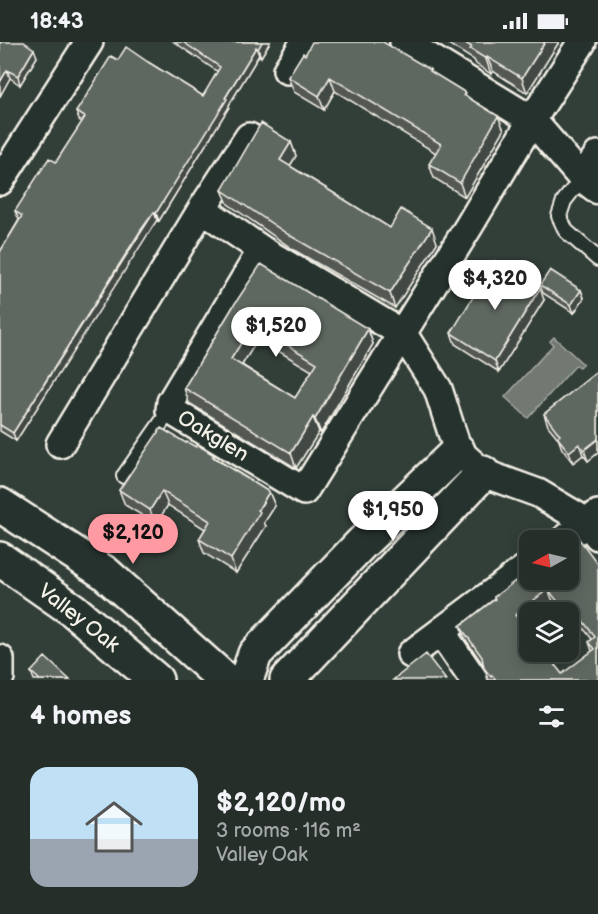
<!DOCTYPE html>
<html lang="en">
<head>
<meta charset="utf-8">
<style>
	body { margin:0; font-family:"Balsamiq Sans",sans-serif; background:#323a36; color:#f1f3f6; height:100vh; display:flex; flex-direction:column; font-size:22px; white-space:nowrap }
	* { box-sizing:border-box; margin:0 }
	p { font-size:20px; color:#a4a8a8 }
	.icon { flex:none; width:33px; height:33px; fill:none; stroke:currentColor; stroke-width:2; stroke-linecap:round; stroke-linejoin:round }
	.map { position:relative; height:638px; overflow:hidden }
	.side { display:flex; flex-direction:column; background:#262e2a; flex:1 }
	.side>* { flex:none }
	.needle { width:39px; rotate:262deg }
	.buttons { position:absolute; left:519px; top:488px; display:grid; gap:12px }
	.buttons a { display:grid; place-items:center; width:60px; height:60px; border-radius:12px; background:#262e2a; box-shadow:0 3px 15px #0003,0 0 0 2px #424a47; font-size:30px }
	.price { position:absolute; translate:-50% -51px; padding:0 14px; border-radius:21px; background:#fff; color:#222; font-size:20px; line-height:39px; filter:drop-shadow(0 2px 3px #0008) }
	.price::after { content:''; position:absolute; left:50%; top:36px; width:18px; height:14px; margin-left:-9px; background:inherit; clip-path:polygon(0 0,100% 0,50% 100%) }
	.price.on { background:#ff9aa2; color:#111 }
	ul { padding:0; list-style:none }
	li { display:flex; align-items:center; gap:18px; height:150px; padding:0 30px }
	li+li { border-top:2px solid #424a47 }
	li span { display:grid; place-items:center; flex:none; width:168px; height:120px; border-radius:18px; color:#555 }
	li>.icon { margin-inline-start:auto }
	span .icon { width:72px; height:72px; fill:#fffc; stroke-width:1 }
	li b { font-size:26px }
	h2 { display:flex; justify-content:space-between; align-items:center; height:72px; padding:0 30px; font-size:26px }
	.status { display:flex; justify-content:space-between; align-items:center; height:42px; padding:0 30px; background:#262e2a; direction:ltr }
	.status svg { height:16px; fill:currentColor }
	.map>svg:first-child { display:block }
	.water { fill:#727972; stroke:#a6a9a1; stroke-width:1.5 }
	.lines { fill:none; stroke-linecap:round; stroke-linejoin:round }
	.lane-casing { stroke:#f4f1e8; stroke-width:18 }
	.street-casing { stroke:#f4f1e8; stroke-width:32 }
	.secondary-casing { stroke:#f4f1e8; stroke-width:38 }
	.lane { stroke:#26332d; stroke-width:14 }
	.street { stroke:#26332d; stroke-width:27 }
	.secondary { stroke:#26332d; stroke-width:33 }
	.wall { fill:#525953; stroke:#f4f1e8; stroke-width:1.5; fill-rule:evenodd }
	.shaded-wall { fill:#424944; stroke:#f4f1e8; stroke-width:1.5 }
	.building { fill:#5f6861; stroke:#f4f1e8; stroke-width:1.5; fill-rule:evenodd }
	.labels { text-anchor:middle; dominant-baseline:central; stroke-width:6; stroke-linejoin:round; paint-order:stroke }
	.street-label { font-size:21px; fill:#f4f1e8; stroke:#26332d }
</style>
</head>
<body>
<div class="status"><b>18:43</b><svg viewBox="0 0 49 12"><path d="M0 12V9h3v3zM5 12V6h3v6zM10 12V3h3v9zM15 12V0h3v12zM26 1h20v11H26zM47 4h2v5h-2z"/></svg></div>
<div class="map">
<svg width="598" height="638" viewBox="0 0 598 638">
	<rect width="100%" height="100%" fill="#323e38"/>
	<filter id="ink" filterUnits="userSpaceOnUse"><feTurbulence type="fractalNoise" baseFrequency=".0167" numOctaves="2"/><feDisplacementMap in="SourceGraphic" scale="12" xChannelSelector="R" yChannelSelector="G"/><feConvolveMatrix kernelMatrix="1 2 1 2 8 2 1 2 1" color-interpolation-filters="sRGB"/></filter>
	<g filter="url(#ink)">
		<path class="water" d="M554 295 583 322 579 326 576 323 528 376 505 355 553 303 550 299Z"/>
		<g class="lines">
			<defs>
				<path id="lane" d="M582 136 564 159 559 174 566 189 598 217
					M124 434 170 368"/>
				<path id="street" d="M404 0 532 78 582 136 598 148
					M287 28 305 0
					M582 136 598 113
					M0 139 89 0
					M202 167 249 95
					M262 208 171 360 170 368 304 449 469 184 532 78 582 0
					M60 402 202 167 262 208 403 292 438 347 458 409 483 431 538 451 587 480 598 494
					M564 498 598 472
					M441 590 474 638
					M411 612 530 523
					M0 617V635"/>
				<path id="secondary" d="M0 463 105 531 225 638
					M0 517 73 568 156 638
					M246 638 255 612 361 502 458 409
					M287 638 483 431"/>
			</defs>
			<use href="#lane" class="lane-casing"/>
			<use href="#street" class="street-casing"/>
			<use href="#secondary" class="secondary-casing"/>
			<use href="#lane" class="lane"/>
			<use href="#street" class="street"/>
			<use href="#secondary" class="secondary"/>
		</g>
		<path class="wall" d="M0 0 37 15 20 43 10 36 0 54Z
			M174 0H270L261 15 259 13 229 63V65L159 179 157 178 144 196 16 399 0 389V210L19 178 15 169 56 120 82 80 79 78 76 70 118 18 148 20 203 54 218 30Z
			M445 0H559L527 51 493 29 491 32 476 22 474 18Z
			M305 13 432 31 467 54 504 88 465 155 434 136 429 122 436 111 335 49 324 68 294 50 288 35Z
			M291 100 296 114 290 124 390 186 437 201 395 266 294 208 228 162 222 148Z
			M540 243 581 248 584 256 574 271 543 251Z
			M544 258 499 330 455 302 451 291Z
			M234 263 368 287 373 302 321 391 319 390 296 426 189 361 184 346ZM258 297 312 329 295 356 242 323Z
			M598 329V411L588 419 583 413 573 421 562 407 558 396 548 384 544 372Z
			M186 401 214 413 215 416 269 450 275 464 264 481 266 484 236 531 204 511 199 497 205 487 168 463 156 482 125 463 119 448Z
			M598 522V638H488L484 624 466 598 460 584 494 557V555ZM554 562 560 570H568V581L573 588 580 582 592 597 589 600 592 609 562 632 524 584 530 570H543Z
			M31 630 70 638H34Z"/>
		<path class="shaded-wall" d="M262 0H270L261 15 258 7Z
			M545 0H559L527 51 522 36Z
			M256 5 259 13 229 63V65L159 179 156 171Z
			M34 7 37 15 20 43 18 34Z
			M487 15 493 29 491 32 486 17Z
			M7 28 10 36 0 54V40Z
			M330 35 335 49 324 68 319 54Z
			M498 74 504 88 465 155 460 141Z
			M291 100 296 114 285 132 280 118Z
			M154 170 157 178 16 399 13 391Z
			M432 186 437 201 395 266 390 251Z
			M540 246 544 258 499 330 495 319Z
			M581 248 584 256 574 271 571 263Z
			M253 282 258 297 237 331 231 317Z
			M368 287 373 302 321 391 315 377Z
			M313 375 319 390 296 426 291 411Z
			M598 397V411L588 419 584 408Z
			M579 402 583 413 573 421 569 410Z
			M162 449 168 463 156 482 150 468Z
			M269 450 275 464 264 481 266 484 236 531 231 517Z
			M548 547 554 562 543 570H530V581L521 587 515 573Z
			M575 568 580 582 573 588 568 573Z"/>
		<path class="building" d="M0 0H24L34 7 18 34 7 28 0 40Z
			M183 0H262L258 7 256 5 225 56 227 57 156 171 154 170 141 188 13 391 0 383V210L22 174 15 169 49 116 56 120 85 75 76 70 111 14 118 18 126 5 148 20 203 54 220 25Z
			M312 0H383L431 28 430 29 466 51 464 53 498 74 460 141 429 122 441 102 330 35 319 54 288 35 303 11 305 13Z
			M463 0H545L522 36 487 15 486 17 470 7 472 5Z
			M261 81 291 100 280 118 390 186 401 167 432 186 390 251 289 193 222 148Z
			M495 219 540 246 495 319 451 291Z
			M261 222 368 287 315 377 313 375 291 411 184 346 234 263ZM253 282 317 321 295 356 231 317Z
			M550 228 581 248 571 263 540 243Z
			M598 329V397L584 408 579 402 569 410 557 395 560 393 544 372Z
			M161 386 186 401 187 400 196 405 198 403 214 413 212 415 269 450 258 468 260 470 231 517 199 497 210 479 162 449 150 468 119 448Z
			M576 493 598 522V638H496L492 633 491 635 484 626 482 615 460 584 495 557 494 555 530 528V537H568V499ZM548 547 566 570H568V573L575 568 595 595 589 600 595 607 562 632 544 609H530V591L515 573Z
			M426 612 446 638H393Z
			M45 615 70 638H39V637L31 630Z"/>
	</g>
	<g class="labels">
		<g class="street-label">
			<text transform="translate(213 394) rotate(31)">Oakglen</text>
			<text transform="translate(79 576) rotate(38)">Valley Oak</text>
		</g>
	</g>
</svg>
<div class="buttons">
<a><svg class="needle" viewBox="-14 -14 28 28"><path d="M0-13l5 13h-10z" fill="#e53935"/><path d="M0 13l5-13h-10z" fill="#a4a8a8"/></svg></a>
<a><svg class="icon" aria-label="layers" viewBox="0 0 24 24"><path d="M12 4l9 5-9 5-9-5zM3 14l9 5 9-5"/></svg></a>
</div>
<b class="price" style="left:495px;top:269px">$4,320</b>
<b class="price" style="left:276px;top:316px">$1,520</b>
<b class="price" style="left:393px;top:500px">$1,950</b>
<b class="price on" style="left:133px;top:523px">$2,120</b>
</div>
<section class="side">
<h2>4 homes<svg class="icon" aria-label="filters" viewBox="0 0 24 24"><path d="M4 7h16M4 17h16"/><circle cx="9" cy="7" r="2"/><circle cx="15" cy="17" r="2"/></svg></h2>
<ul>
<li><span style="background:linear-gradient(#bfe0f5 60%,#9aa5b1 0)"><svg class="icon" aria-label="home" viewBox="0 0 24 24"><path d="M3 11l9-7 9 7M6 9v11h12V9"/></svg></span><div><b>$2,120/mo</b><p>3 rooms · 116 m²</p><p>Valley Oak</p></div></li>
</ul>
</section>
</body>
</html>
